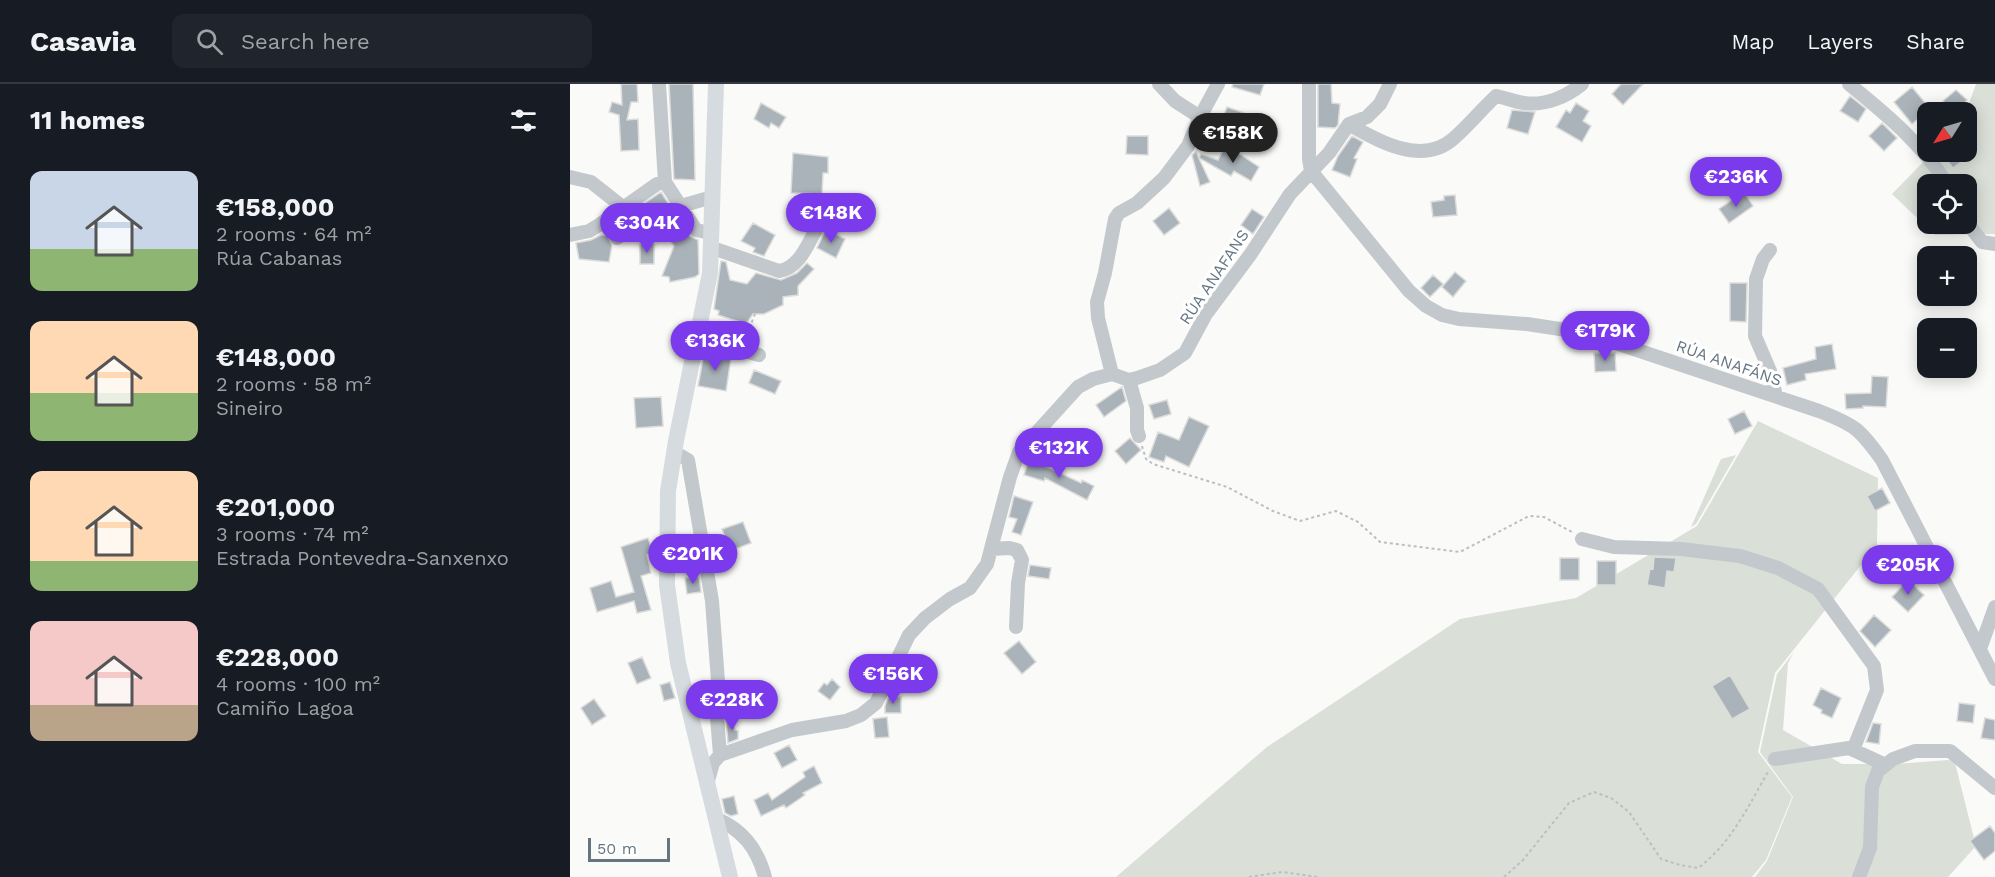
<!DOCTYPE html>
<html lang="en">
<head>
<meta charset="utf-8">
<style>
	body { margin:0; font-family:"Work Sans",sans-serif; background:#20242c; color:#f1f3f6; height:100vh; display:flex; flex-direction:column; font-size:22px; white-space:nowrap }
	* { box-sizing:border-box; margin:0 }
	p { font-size:20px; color:#9ea1a6 }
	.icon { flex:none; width:33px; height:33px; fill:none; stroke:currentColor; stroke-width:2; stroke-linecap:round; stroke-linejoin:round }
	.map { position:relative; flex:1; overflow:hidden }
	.drawer { display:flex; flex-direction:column; background:#171b24; width:570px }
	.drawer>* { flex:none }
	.needle { width:39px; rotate:233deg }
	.fabs { position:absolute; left:1347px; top:18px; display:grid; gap:12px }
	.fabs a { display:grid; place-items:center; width:60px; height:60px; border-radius:12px; background:#171b24; box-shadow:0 3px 15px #0003; font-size:30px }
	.scale { position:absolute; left:18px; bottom:15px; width:82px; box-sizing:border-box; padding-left:6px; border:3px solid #657683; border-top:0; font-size:16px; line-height:21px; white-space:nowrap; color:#657683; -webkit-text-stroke:4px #fff; paint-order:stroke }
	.price { position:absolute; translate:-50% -51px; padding:0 14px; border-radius:21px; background:#7c3aed; color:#fff; font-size:20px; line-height:39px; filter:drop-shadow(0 2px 3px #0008) }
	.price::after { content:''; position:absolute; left:50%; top:36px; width:18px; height:14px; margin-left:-9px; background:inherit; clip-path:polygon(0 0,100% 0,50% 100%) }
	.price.on { background:#222; color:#fff }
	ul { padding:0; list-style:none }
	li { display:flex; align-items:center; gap:18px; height:150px; padding:0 30px }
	li span { display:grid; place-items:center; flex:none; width:168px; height:120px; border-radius:12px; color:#555 }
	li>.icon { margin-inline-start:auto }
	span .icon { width:72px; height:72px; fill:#fffc; stroke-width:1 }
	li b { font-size:26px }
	h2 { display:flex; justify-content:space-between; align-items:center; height:72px; padding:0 30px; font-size:26px }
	header { display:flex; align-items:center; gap:36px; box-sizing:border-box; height:84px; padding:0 30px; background:#171b24; border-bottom:2px solid #363941 }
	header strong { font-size:28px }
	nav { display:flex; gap:33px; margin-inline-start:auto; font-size:21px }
	.search { width:420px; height:54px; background:#20242c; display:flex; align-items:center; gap:15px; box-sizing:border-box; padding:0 21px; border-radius:12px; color:#9ea1a6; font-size:22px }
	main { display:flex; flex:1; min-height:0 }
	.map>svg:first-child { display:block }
	.green { fill:#dadfd7; fill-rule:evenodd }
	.building { fill:#aab3b9; stroke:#dcdcda; stroke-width:1.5 }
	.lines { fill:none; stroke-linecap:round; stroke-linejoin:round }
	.path { stroke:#bbbfc2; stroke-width:2; stroke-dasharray:3 3; stroke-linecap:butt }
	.minor { stroke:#c3c8cc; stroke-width:14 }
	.major { stroke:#d6dbdf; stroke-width:16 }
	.labels { text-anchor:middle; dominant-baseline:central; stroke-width:6; stroke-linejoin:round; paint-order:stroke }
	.street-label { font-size:16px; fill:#657683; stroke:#fff }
</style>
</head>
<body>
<header>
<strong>Casavia</strong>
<div class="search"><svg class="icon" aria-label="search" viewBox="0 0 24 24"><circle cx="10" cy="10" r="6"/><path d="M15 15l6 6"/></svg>Search here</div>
<nav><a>Map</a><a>Layers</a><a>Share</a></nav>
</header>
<main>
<section class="drawer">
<h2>11 homes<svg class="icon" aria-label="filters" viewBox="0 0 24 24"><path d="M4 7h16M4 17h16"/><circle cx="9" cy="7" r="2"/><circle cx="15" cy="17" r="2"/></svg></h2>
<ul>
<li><span style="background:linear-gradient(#c9d6e8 65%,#8fb573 0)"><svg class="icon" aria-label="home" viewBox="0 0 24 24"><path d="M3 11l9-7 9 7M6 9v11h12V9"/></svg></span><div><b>€158,000</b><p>2 rooms · 64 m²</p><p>Rúa Cabanas</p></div></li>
<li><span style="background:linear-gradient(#ffd9b3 60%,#8fb573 0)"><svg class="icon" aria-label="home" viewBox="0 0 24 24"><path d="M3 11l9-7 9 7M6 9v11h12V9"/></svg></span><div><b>€148,000</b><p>2 rooms · 58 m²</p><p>Sineiro</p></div></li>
<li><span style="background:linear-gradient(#ffd9b3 75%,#8fb573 0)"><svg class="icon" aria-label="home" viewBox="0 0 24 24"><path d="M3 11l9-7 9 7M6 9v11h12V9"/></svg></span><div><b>€201,000</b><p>3 rooms · 74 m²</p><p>Estrada Pontevedra-Sanxenxo</p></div></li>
<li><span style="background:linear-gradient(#f6c9c9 70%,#b9a48a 0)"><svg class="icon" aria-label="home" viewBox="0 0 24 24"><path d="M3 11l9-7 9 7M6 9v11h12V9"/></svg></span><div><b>€228,000</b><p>4 rooms · 100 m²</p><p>Camiño Lagoa</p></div></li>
</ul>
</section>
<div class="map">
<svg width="1425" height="793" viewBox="0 0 1425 793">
	<rect width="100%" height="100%" fill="#fafaf8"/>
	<path class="green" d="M1406 0H1425V150L1365 151 1322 110 1363 68H1396V28ZM1358 100H1396V140H1358Z
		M1188 337 1308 394 1307 461 1205 589 1188 668 1222 713 1196 776 1182 793H546L697 663 890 535 1006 514 1127 442Z
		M1166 371 1126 440 1121 443 1151 375Z
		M1224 568 1218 579 1213 646 1272 680H1325L1379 676 1385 679 1406 762 1378 793H1185L1197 777 1223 713 1190 668 1207 590Z"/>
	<path class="building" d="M51 0H67L68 18H61L57 36 68 35 69 66 51 67 49 31 39 28 42 18 52 21Z
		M99 0H123L125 96 104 95Z
		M663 0H694L690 11 662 3Z
		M748 0H761L762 19 770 20 768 41 765 44 748 43Z
		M1051 0H1073L1053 21 1042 10Z
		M1342 3 1360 25 1342 40 1324 18Z
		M1386 6 1397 16 1386 28H1382L1373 17Z
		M1280 12 1296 25 1288 38 1270 27Z
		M191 19 216 33 209 44 201 39 199 44 184 35Z
		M1006 19 1019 27 1013 37 1021 42 1012 58 986 43 996 26 1000 29Z
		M657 23 674 29 665 53 648 48Z
		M942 26 965 28 958 50 937 44Z
		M1312 39 1327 54 1314 67 1299 52Z
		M557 52H578V71L556 70Z
		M782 52 793 58 784 74 787 75 780 93 762 86 768 72Z
		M656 61 689 83 681 97 664 87 661 92 629 74 631 70 648 76Z
		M626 68 640 98 630 102 622 71Z
		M1370 68H1404L1383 84Z
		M223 69 258 73V89H253L252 110 221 109Z
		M91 108 118 151 128 156 129 190 125 193 100 198 99 193 92 192 104 162 75 119Z
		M1174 108 1183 122 1159 139 1149 125Z
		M885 111 887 131 863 133 861 118 874 116V112Z
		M599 124 610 139 594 151 583 137Z
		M682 125 694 133 683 150 671 141Z
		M183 139 205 151 194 172 183 168 185 164 171 157Z
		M256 145 275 155 266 174 247 164Z
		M31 151 38 152 42 161 39 178 9 175 6 159 21 156Z
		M70 160H84V180H70Z
		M151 177 156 178 160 196 177 200 186 189 211 196 227 189 237 179 244 185 228 202V211L213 213V221L194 230H183L176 240 148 231 149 227 144 225Z
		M885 188 896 197 883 213 872 203Z
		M863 191 873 200 860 213 851 204Z
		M1160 199H1177L1176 238 1160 237Z
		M1262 260 1266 285 1235 290 1236 296 1217 301 1213 284 1246 275 1245 263Z
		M1024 269H1045L1046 287 1025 288Z
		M134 270 161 274 156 307 128 302Z
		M184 286 211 297 205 310 179 299Z
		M1302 292 1318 293 1316 323 1293 322V324L1276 325 1275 310 1301 309Z
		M552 303 556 317 534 333 526 321Z
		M91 313 93 342 66 344 64 314Z
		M597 316 601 330 584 335 579 321Z
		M1174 327 1182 342 1165 350 1158 335Z
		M619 333 639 342 619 383 596 372 594 378 579 373 588 348 609 356Z
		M479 354 491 365 485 374 469 363 473 355Z
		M560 354 571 366 556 380 545 367Z
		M459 376 475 382 511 399 512 396 524 402 517 416 475 394 474 397 454 391Z
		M1312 404 1320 419 1305 427 1297 412Z
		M444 412 463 418 451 451 442 448 447 435 439 433Z
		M173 438 181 459 160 467 152 445Z
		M78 454 83 469 77 471 81 489 71 492 81 526 67 529 64 517 27 528 20 504 41 497 46 513 64 508 51 463Z
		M1084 473 1106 474 1104 488 1097 487 1095 504 1077 501 1080 484 1083 485Z
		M990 474H1009V496H990Z
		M1027 477H1046V501H1027Z
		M460 481 481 484 479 495 458 492Z
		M129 493 131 508 117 510 115 494Z
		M1338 496 1354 511 1338 528 1322 513Z
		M1304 531 1321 546 1305 563 1290 547Z
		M449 557 466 578 452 590 434 569Z
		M72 573 81 594 67 600 58 579Z
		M1160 591 1180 625 1162 635 1142 602Z
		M262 595 270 603 260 616 248 607 254 599 257 601Z
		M100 598 105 614 94 617 90 601Z
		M1251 604 1271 614 1262 634 1251 629 1252 626 1243 621Z
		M319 612 331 613V629H315V622Z
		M24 615 36 632 22 641 11 624Z
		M1389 619 1405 621 1403 639 1387 637Z
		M317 633 319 653 305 654 303 635Z
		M1415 634 1425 636V656L1411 654Z
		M156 635 164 636 165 646 168 647V655L158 659Z
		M1303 639 1311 640 1309 660 1296 658Z
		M219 661 227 676 212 684 204 669Z
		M244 682 252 699 233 709 235 711 216 724 214 721 191 732 184 716 198 709 202 716 235 693 233 688Z
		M164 712 168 730 161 732 155 729 152 715Z
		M1420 742 1425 749V767L1414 776 1400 757Z"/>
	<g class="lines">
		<path class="path" d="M175 255 185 230
			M572 362 576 375 583 380 657 403 703 427 730 437 766 427 788 438 810 458 890 468 959 432 974 433 1002 448
			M679 793 712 788 748 793
			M934 793 953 776 999 719 1024 708 1041 714 1059 728 1091 775 1110 781 1128 784C1161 760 1180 719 1199 686"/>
		<path class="minor" d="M89 0 95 98 126 146 141 149
			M589 0 605 17 630 33
			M739 0V75L741 87 839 207 856 222 872 231 889 235 957 240 1016 249 1249 327C1285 341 1290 345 1312 376L1425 595
			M1279 0C1316 30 1352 60 1377 100
			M926 12C936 14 945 18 954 19 975 22 996 13 1012 0
			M779 40C807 57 852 82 883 55 898 42 911 26 926 12
			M0 93 21 98 54 124
			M111 122 142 113
			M1396 137 1412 158 1425 160
			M0 151 19 147 29 141 87 100 95 98
			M47 154C63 143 70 141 59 120
			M140 163 209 187C230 184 238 159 248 142
			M1200 166 1193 175 1186 195 1185 252 1200 287 1206 312
			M127 253 189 271
			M542 290 559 296 567 294 590 286 615 269 636 230 680 171 720 110 759 69 779 40 797 33 810 20 820 0
			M542 290 528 234 527 218 535 189 545 135 549 129 567 119 594 94 618 62 630 33 648 0
			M559 296 567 324V346L569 352
			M104 368 118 376 142 517 150 624 147 634 150 671
			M1012 455 1044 463 1111 465 1170 472 1208 484 1248 505 1304 582 1307 606 1283 666
			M421 465 439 464 447 466 452 476 448 499 446 543
			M1410 565 1425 523
			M1205 675 1279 664 1316 681
			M137 700 143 679 150 671 222 646 276 637 291 631 306 619 339 551 355 534 380 515 400 504 417 480 440 393 449 368 508 303 523 295 542 290
			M145 734C173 746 187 764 195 793
			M1289 793 1300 764 1302 703 1308 687 1323 675 1345 667H1380L1425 704"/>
		<path class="major" d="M146 0 140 189 106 357 98 407 97 501 108 579 160 793"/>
	</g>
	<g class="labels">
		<g class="street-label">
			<text transform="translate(644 193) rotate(-56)">RÚA ANAFANS</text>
			<text transform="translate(1159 279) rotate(19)">RÚA ANAFÁNS</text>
		</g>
	</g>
</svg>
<div class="fabs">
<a><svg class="needle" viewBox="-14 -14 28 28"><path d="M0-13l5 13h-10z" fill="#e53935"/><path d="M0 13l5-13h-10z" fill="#9ea1a6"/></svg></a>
<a><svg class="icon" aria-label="locate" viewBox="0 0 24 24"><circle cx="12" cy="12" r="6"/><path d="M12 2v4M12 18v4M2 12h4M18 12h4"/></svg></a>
<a>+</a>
<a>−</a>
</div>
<div class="scale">50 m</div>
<b class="price on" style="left:663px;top:80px">€158K</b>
<b class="price" style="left:1166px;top:124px">€236K</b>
<b class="price" style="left:261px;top:160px">€148K</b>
<b class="price" style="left:77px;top:170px">€304K</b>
<b class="price" style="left:1035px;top:278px">€179K</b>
<b class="price" style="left:145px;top:288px">€136K</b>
<b class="price" style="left:489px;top:395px">€132K</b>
<b class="price" style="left:123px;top:501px">€201K</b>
<b class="price" style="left:1338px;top:512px">€205K</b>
<b class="price" style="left:323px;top:621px">€156K</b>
<b class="price" style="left:162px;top:647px">€228K</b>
</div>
</main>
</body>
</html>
